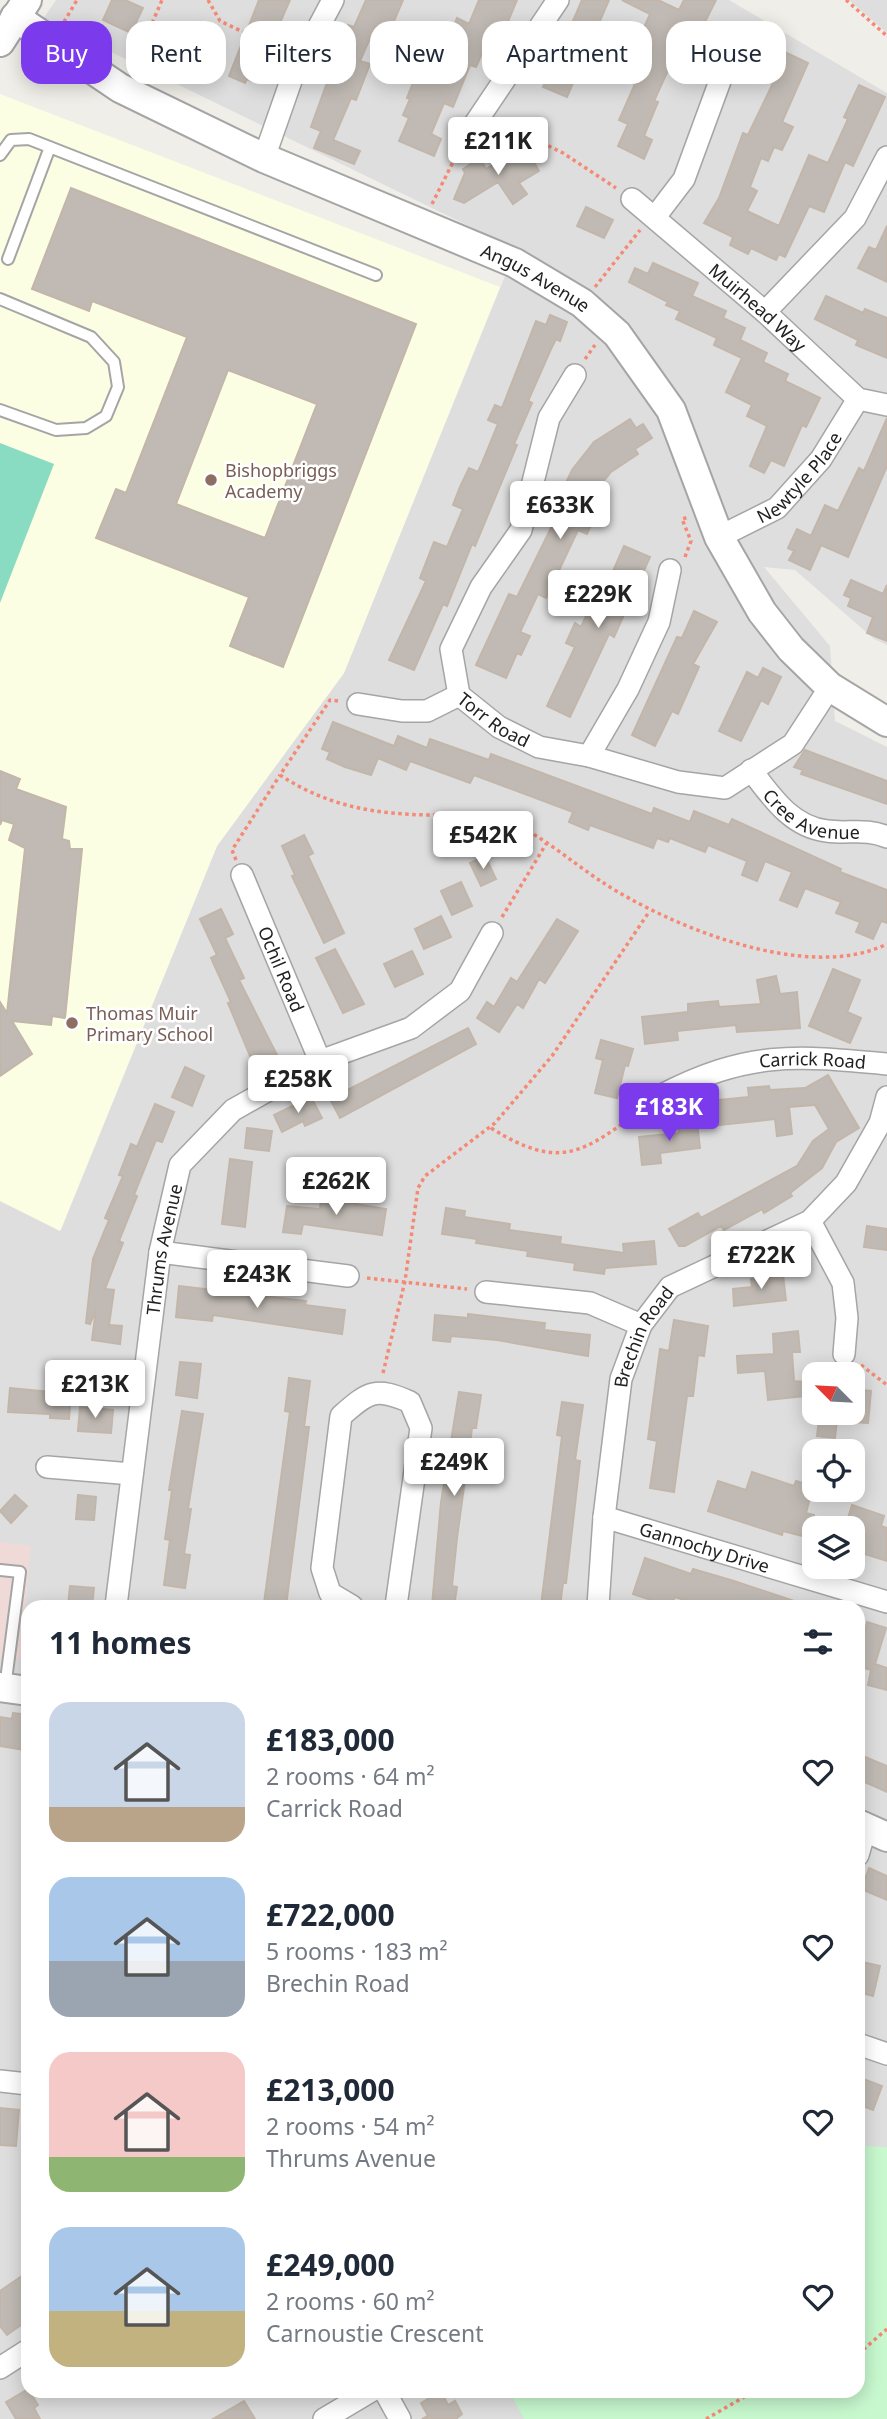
<!DOCTYPE html>
<html lang="en">
<head>
<meta charset="utf-8">
<style>
	body { margin:0; font-family:"Noto Sans",sans-serif; background:#f6f6f7; color:#1f2937; height:100vh; display:flex; flex-direction:column; font-size:26px; white-space:nowrap }
	* { box-sizing:border-box; margin:0 }
	p { font-size:23px; color:#747a83 }
	.icon { flex:none; width:38px; height:38px; fill:none; stroke:currentColor; stroke-width:2; stroke-linecap:round; stroke-linejoin:round }
	.map { position:relative; flex:1; overflow:hidden }
	.details { position:absolute; left:21px; top:1600px; width:844px; height:798px; display:flex; flex-direction:column; background:#fff; border-radius:21px; box-shadow:0 4px 18px #0003 }
	.details>* { flex:none }
	.top-card { position:absolute; left:21px; top:21px; width:845px; height:63px; display:flex; gap:14px }
	.needle { width:46px; rotate:294deg }
	.fabs { position:absolute; left:802px; top:1362px; display:grid; gap:14px }
	.fabs a { display:grid; place-items:center; width:63px; height:63px; border-radius:14px; background:#fff; box-shadow:0 4px 18px #0003; font-size:35px }
	.price { position:absolute; translate:-50% -60px; padding:0 16px; border-radius:7px; background:#fff; color:#222; font-size:23px; line-height:46px; filter:drop-shadow(0 2px 4px #0008) }
	.price::after { content:''; position:absolute; left:50%; top:42px; width:21px; height:16px; margin-left:-10px; background:inherit; clip-path:polygon(0 0,100% 0,50% 100%) }
	.price.on { background:#7c3aed; color:#fff }
	ul { padding:0; list-style:none }
	li { display:flex; align-items:center; gap:21px; height:175px; padding:0 28px }
	li span { display:grid; place-items:center; flex:none; width:196px; height:140px; border-radius:21px; color:#555 }
	li>.icon { margin-inline-start:auto }
	span .icon { width:84px; height:84px; fill:#fffc; stroke-width:1 }
	li b { font-size:30px }
	h2 { display:flex; justify-content:space-between; align-items:center; height:84px; padding:0 28px; font-size:30px }
	.chip { padding:0 24px; border-radius:21px; background:#fff; box-shadow:0 4px 18px #0003; font-size:24px; line-height:63px }
	.chip.on { background:#7c3aed; color:#fff }
	.map>svg:first-child { display:block }
	.residential { fill:#dedede; fill-rule:evenodd }
	.commercial { fill:#f0dad8 }
	.education { fill:#fcfee3 }
	.park { fill:#c7f8ce }
	.pitch { fill:#89dcc1 }
	.building { fill:#c1bab4; stroke:#c2b6aa; stroke-width:2; fill-rule:evenodd }
	.lines { fill:none; stroke-linecap:round; stroke-linejoin:round }
	.service-casing { stroke:#a5a5a5; stroke-width:14 }
	.minor-casing { stroke:#a5a5a5; stroke-width:24 }
	.tertiary-casing { stroke:#a5a5a5; stroke-width:32 }
	.path { stroke:#f48a75; stroke-width:3.5; stroke-dasharray:3.5 3.5; stroke-linecap:butt }
	.service { stroke:#fff; stroke-width:10 }
	.minor { stroke:#fff; stroke-width:21 }
	.tertiary { stroke:#fff; stroke-width:28 }
	.education-dot { fill:#8d6e63; stroke:#fff; stroke-width:2.5 }
	.labels { text-anchor:middle; dominant-baseline:central; stroke-width:5; stroke-linejoin:round; paint-order:stroke }
	.street-label { font-size:18px; fill:#212121; stroke:#fff }
	.education-label { font-size:18px; fill:#785e54; stroke:#fff; text-anchor:start }
</style>
</head>
<body>
<div class="map">
<svg width="887" height="2419" viewBox="0 0 887 2419">
	<rect width="100%" height="100%" fill="#f0eee8"/>
	<path class="residential" d="M56 0H729L887 93V645L874 639 795 570 764 567 830 646 835 721 887 747V2419H0V1201L61 1230 217 846 344 673 516 249 43 19ZM814 1374H852V1412H814ZM814 1451H852V1489H814ZM814 1528H852V1566H814ZM28 1606H858V2390H28Z
		M849 0H887V33Z"/>
	<path class="commercial" d="M0 1542 31 1546 20 1659 0 1657Z"/>
	<path class="education" d="M0 94 500 287 344 673 217 846 60 1231 0 1201Z"/>
	<path class="park" d="M858 2146 887 2147V2419H524L509 2391 858 2390Z"/>
	<path class="pitch" d="M0 443 54 464 0 603Z"/>
	<path class="building" d="M112 0H125L143 8 131 33 103 20Z
		M259 0H290L254 82 247 79 245 83 229 76Z
		M366 0H403L389 33 375 27 360 61 370 64 356 100 351 98 333 140 360 151 354 164 314 148 321 131 311 127 348 25 354 27Z
		M479 0H517L504 31 494 26 476 67 470 65 453 107 444 103 431 134 441 139 434 156 399 141 409 118 403 115 410 99 407 98 424 55 433 58 436 50 443 53 457 18 469 24Z
		M582 0H609L567 97 543 87 561 41 564 42Z
		M622 0H658L679 10 684 0H716L701 30 692 26 679 46 654 101 658 102 644 136 652 140 644 159 618 146 628 124 619 120 635 84 630 82 648 43 639 39 650 14Z
		M168 31 197 43 186 71 156 58Z
		M774 47 808 63 782 122 793 127 782 150 774 147 768 161 761 158 750 187 757 191 747 211 779 226 809 155 828 163 848 119 844 117 859 85 885 97 853 166 845 162 824 212 809 206 785 257 779 254 776 260 751 248 748 254 730 245 733 237 704 223 719 198 743 133 748 135 775 79 762 73Z
		M524 146 539 171 519 183 527 194 513 204 498 182 464 203 454 199 465 173 463 169 480 158 486 169Z
		M71 188 416 324 283 667 230 646 249 597 96 538 116 489 126 493 187 337 92 301 89 311 32 289ZM228 370 317 404 265 538 176 504Z
		M586 207 613 220 604 238 577 226Z
		M887 226V282L858 268 869 247 876 250Z
		M653 263 698 283 692 296 726 311 723 318 745 328 740 340 767 353 763 362 788 374 785 381 820 398 806 427 802 425 784 466 771 460 764 473 750 466 767 426 747 416 752 405 726 392 742 358 714 345 717 338 676 319 680 311 666 305 668 302 629 282 635 268 648 274Z
		M826 296 863 313 865 309 887 318V358L856 345 858 340 815 319Z
		M550 315 567 322 560 341 556 339 551 349 528 401 532 403 514 444 517 445 475 546 472 544 447 606 443 604 414 670 389 660 426 581 420 578 434 542 447 547 463 509 453 505 460 487 469 468 478 472 482 463 498 424 488 420 495 405 502 408 536 321 546 325Z
		M887 418V466L848 557 821 545 810 570 789 560 794 551 788 548 797 529 811 536 825 505 838 511 859 468 864 471Z
		M630 419 636 428 643 424 652 438 635 449 638 454 611 472 603 482 590 509 597 512 587 534 578 530 546 598 538 594 520 632 530 636 521 655 517 653 506 678 476 665 509 594 517 597 552 526 569 487 565 485 572 470 594 442Z
		M624 546 650 557 614 637 609 634 570 717 547 706 575 647 566 643 575 623 581 627 590 607 596 610Z
		M851 580 883 594 887 585V641L867 633 873 617 848 606 851 598 844 595Z
		M694 611 717 622 693 664 699 667 678 714 672 711 655 746 632 735 677 637 682 638Z
		M763 668 781 677 768 704 761 700 741 741 719 731 747 672 758 678Z
		M333 722 394 746 398 736 427 748 430 739 489 760 491 754 652 814 654 808 690 822 694 811 729 825 732 819 841 869 840 872 887 890V923L881 921 873 939 856 932 860 922 836 913 841 902 805 888 797 907 780 900 792 872 765 861 757 881 742 875 747 861 708 845 705 852 670 838 668 842 657 838 653 848 590 825 588 830 569 822 573 812 474 775 470 783 410 761 406 770 378 758 371 775 345 767 327 759 330 752 322 749Z
		M805 750 887 781V804L801 774 803 770 794 767Z
		M0 771 20 779 16 789 66 807 62 839 69 841 70 849H82L65 1018 52 1016 51 1025 12 1021 32 1054 0 1076V1002L7 1013 25 848 9 840 14 824 2 820 0 825Z
		M304 835 313 853 308 856 344 933 324 943 292 876 295 875 282 846Z
		M485 856 496 879 481 886 470 863Z
		M461 882 472 906 452 915 441 891Z
		M221 909 233 934 225 938 244 978 239 980 278 1057 255 1068 228 1003 231 1002 211 958 217 955 200 919Z
		M441 916 451 937 424 949 415 929Z
		M557 919 578 931 545 983 539 979 523 1008 517 1004 499 1032 477 1018 487 1002 494 1007 511 978 517 982Z
		M335 949 364 1004 343 1013 316 958Z
		M412 951 423 974 395 987 384 964Z
		M833 969 860 980 847 1012 861 1018 850 1043 809 1026Z
		M776 976 780 994 797 992 800 1028 737 1032 736 1025 677 1031 678 1040 645 1044 642 1017 688 1012V1004L718 1001 719 1007 761 1004 757 980Z
		M468 1028 476 1044 340 1118 330 1099Z
		M601 1040 633 1049 628 1066 625 1065 617 1098 595 1093 603 1060 596 1058Z
		M185 1067 204 1076 192 1106 172 1097Z
		M828 1075 859 1128 836 1142 822 1168 790 1193 792 1196 764 1213 762 1209 724 1230 721 1226 685 1246H679L669 1229 698 1213 701 1218 797 1166 813 1141 829 1129 815 1105 789 1107 792 1134 777 1136 775 1119 711 1126 709 1101 749 1097 748 1088 769 1086 770 1090 805 1088Z
		M311 1097 322 1118 305 1126 303 1121 282 1132 274 1115Z
		M155 1104 174 1112 162 1142 156 1140 134 1195 137 1196 119 1241 123 1243 105 1289 114 1290 109 1325 122 1326 120 1344 92 1340 96 1310 90 1324 86 1323 93 1259 109 1220 105 1218 123 1176 119 1175 131 1144 137 1147Z
		M697 1122 700 1148 660 1153 661 1163 642 1165 639 1137 679 1133 678 1124Z
		M247 1128 272 1131 269 1151 245 1148Z
		M230 1159 252 1162 245 1227 222 1224Z
		M321 1198 386 1209 382 1235 303 1224 301 1234 283 1232 287 1206 320 1209Z
		M446 1208 465 1211 464 1217 510 1224 509 1230 561 1237 560 1244 624 1253 623 1244 654 1241 656 1264 605 1268 604 1274 574 1270 575 1263 527 1256 528 1251 476 1243 477 1239 442 1234Z
		M867 1226 887 1229V1250L864 1247Z
		M783 1275 786 1300 734 1306 733 1289 752 1287 751 1279Z
		M179 1286 306 1301 305 1305 345 1310 342 1334 213 1315 212 1321 176 1317Z
		M468 1314 545 1323 544 1330 590 1335 588 1356 497 1340 451 1336 450 1342 433 1340 435 1315 468 1318Z
		M674 1320 708 1326 704 1356 698 1355 693 1396H687L674 1492 650 1488 657 1441 648 1439 660 1349 669 1351Z
		M798 1331 800 1352H792L794 1381 814 1383V1395L768 1400 765 1371 738 1373 737 1356 774 1354 773 1334Z
		M180 1362 201 1364 197 1398 176 1395Z
		M289 1378 310 1381 304 1427H309L286 1606 264 1603 290 1412 285 1411Z
		M10 1388 71 1394 69 1419 50 1418V1414L8 1412Z
		M852 1389 871 1391 868 1423 852 1422Z
		M459 1392 481 1395 476 1428H472L457 1538 452 1586 457 1587 454 1606H432L441 1502Z
		M562 1402 583 1405 575 1460 580 1461 566 1583H563L560 1606H541L562 1436 557 1435Z
		M80 1407 113 1410 111 1433 78 1431Z
		M182 1411 203 1414 188 1509H191L184 1554 190 1555 185 1588 164 1585 170 1540 165 1539 172 1490H169Z
		M820 1412H838L835 1438 817 1436Z
		M752 1472 794 1486 796 1481 813 1486 806 1513 814 1515V1539L783 1531 782 1535 708 1511 718 1481 746 1490Z
		M15 1495 27 1506 11 1523 0 1511Z
		M78 1495 96 1497 94 1520 76 1519Z
		M852 1505 884 1516 881 1526 887 1528V1561L852 1550V1528H845Z
		M645 1558 691 1574 693 1569 734 1581 803 1604V1606H704L675 1597 670 1606 633 1594Z
		M70 1586 94 1588 92 1606H68Z
		M867 1622 886 1628 875 1664 887 1668V1690L868 1685 871 1670 858 1666Z
		M13 1713 28 1715V1740L24 1750 0 1746V1717L12 1719Z
		M858 1754 887 1766V1792L858 1779Z
		M869 1868 887 1876V1900L861 1889Z
		M858 1961 880 1966 873 1996 858 1992Z
		M858 2077 882 2086 873 2110 858 2104Z
		M0 2108 19 2110 16 2146 0 2145Z
		M28 2272V2320L7 2335 0 2326V2291Z
		M28 2389 38 2405 34 2408 40 2419H16L6 2402Z
		M441 2391 448 2405 455 2401 462 2414 456 2419H422L428 2416 421 2403Z
		M244 2401 255 2419H213Z"/>
	<g class="lines">
		<defs>
			<path id="service" d="M0 155 11 140 29 139 376 275
				M8 259 50 147
				M0 299 91 337 114 362 118 387 106 416 86 428 56 430 0 410
				M0 1570 20 1572 5 1688"/>
			<g id="minor">
				<path d="M470 131 558 0"/>
				<path d="M264 158 293 75 333 0"/>
				<path id="s1" d="M632 199 765 312 858 399 887 405"/>
				<path d="M655 217 684 179 731 51"/>
				<path d="M765 312 855 218 887 157"/>
				<path id="s2" d="M575 375 549 418 521 530 481 587 451 649 459 695 499 727 539 747 589 756 678 782 725 788 793 744 830 687"/>
				<path id="s3" d="M719 537 777 508 821 459 858 399"/>
				<path d="M358 704 402 711H427L459 695"/>
				<path d="M589 756 628 689 659 622 670 570"/>
				<path id="s4" d="M751 770C771 796 791 827 827 831 848 834 867 828 887 837"/>
				<path id="s5" d="M242 875 320 1061"/>
				<path id="s6" d="M660 1096C747 1051 793 1055 887 1064"/>
				<path d="M810 1221 843 1283 847 1318 844 1354"/>
				<path d="M160 1252 348 1276"/>
				<path d="M486 1292 590 1303 641 1325"/>
				<path d="M47 1467 132 1474"/>
				<path id="s7" d="M604 1517 887 1602"/>
				<path id="s8" d="M116 1606 160 1252 180 1165 233 1110 320 1061 411 1028 460 991 492 933"/>
				<path d="M352 1606 330 1593 322 1568 341 1416C369 1391 376 1387 410 1402L421 1428 396 1606"/>
				<path id="s9" d="M598 1606 604 1517 621 1379 641 1325 670 1287 810 1221 846 1183 880 1123 887 1097"/>
				<path d="M858 1855 866 1827"/>
				<path d="M858 2044 887 2054"/>
				<path d="M0 2081 28 2084"/>
				<path d="M0 2368 28 2350"/>
				<path d="M384 2390 400 2419"/>
				<path d="M324 2419 373 2390"/>
			</g>
			<g id="tertiary">
				<path id="s10" d="M15 17 120 88 264 158 515 263 582 303 617 334 671 410 719 537 762 612 791 649 830 687 887 722"/>
				<path d="M0 42 27 0"/>
				<path d="M0 1687 28 1691"/>
				<path d="M858 1824 887 1837"/>
			</g>
		</defs>
		<use href="#service" class="service-casing"/>
		<use href="#minor" class="minor-casing"/>
		<use href="#tertiary" class="tertiary-casing"/>
		<path class="path" d="M208 0 220 21 284 51
			M846 0 887 36
			M64 22 77 0
			M133 68 162 0
			M498 121 563 153 616 188
			M432 204 460 148
			M595 287 640 230
			M585 359 595 345
			M685 557 691 541 682 519 689 517
			M338 701 330 700 280 775C328 807 379 815 436 815 454 815 476 812 494 816 530 825 571 862 602 882 671 927 808 983 887 944
			M236 860 232 850 280 775
			M502 917 546 844
			M491 1128C561 1172 584 1152 644 1108
			M367 1278 467 1289
			M861 1365 887 1385
			M383 1373 405 1281 418 1188 425 1176 495 1123 552 1056 649 912
			M858 2354 887 2329
			M706 2419 756 2390"/>
		<use href="#service" class="service"/>
		<use href="#minor" class="minor"/>
		<use href="#tertiary" class="tertiary"/>
	</g>
	<g class="education-dot">
		<circle cx="211" cy="480" r="7"/>
		<circle cx="72" cy="1023" r="7"/>
	</g>
	<g class="labels">
		<g class="street-label">
			<text stroke="none"><textPath href="#s10" startOffset="584">Angus Avenue</textPath></text>
			<text stroke="none"><textPath href="#s1" startOffset="166">Muirhead Way</textPath></text>
			<text stroke="none"><textPath href="#s3" startOffset="102">Newtyle Place</textPath></text>
			<text stroke="none"><textPath href="#s2" startOffset="394">Torr Road</textPath></text>
			<text stroke="none"><textPath href="#s4" startOffset="80">Cree Avenue</textPath></text>
			<text stroke="none"><textPath href="#s5" startOffset="102">Ochil Road</textPath></text>
			<text stroke="none"><textPath href="#s6" startOffset="159">Carrick Road</textPath></text>
			<text stroke="none"><textPath href="#s8" startOffset="360">Thrums Avenue</textPath></text>
			<text stroke="none"><textPath href="#s9" startOffset="276">Brechin Road</textPath></text>
			<text stroke="none"><textPath href="#s7" startOffset="105">Gannochy Drive</textPath></text>
		</g>
		<g class="education-label">
			<text x="225" y="470">Bishopbriggs<tspan x="225" dy="21">Academy</tspan></text>
			<text x="86" y="1013">Thomas Muir<tspan x="86" dy="21">Primary School</tspan></text>
		</g>
	</g>
</svg>
<div class="fabs">
<a><svg class="needle" viewBox="-14 -14 28 28"><path d="M0-13l5 13h-10z" fill="#e53935"/><path d="M0 13l5-13h-10z" fill="#747a83"/></svg></a>
<a><svg class="icon" aria-label="locate" viewBox="0 0 24 24"><circle cx="12" cy="12" r="6"/><path d="M12 2v4M12 18v4M2 12h4M18 12h4"/></svg></a>
<a><svg class="icon" aria-label="layers" viewBox="0 0 24 24"><path d="M12 4l9 5-9 5-9-5zM3 14l9 5 9-5"/></svg></a>
</div>
<b class="price" style="left:498px;top:177px">£211K</b>
<b class="price" style="left:560px;top:541px">£633K</b>
<b class="price" style="left:598px;top:630px">£229K</b>
<b class="price" style="left:483px;top:871px">£542K</b>
<b class="price" style="left:298px;top:1115px">£258K</b>
<b class="price on" style="left:669px;top:1143px">£183K</b>
<b class="price" style="left:336px;top:1217px">£262K</b>
<b class="price" style="left:761px;top:1291px">£722K</b>
<b class="price" style="left:257px;top:1310px">£243K</b>
<b class="price" style="left:95px;top:1420px">£213K</b>
<b class="price" style="left:454px;top:1498px">£249K</b>
<div class="top-card">
<a class="chip on">Buy</a>
<a class="chip">Rent</a>
<a class="chip">Filters</a>
<a class="chip">New</a>
<a class="chip">Apartment</a>
<a class="chip">House</a>
</div>
<section class="details">
<h2>11 homes<svg class="icon" aria-label="filters" viewBox="0 0 24 24"><path d="M4 7h16M4 17h16"/><circle cx="9" cy="7" r="2"/><circle cx="15" cy="17" r="2"/></svg></h2>
<ul>
<li><span style="background:linear-gradient(#c9d6e8 75%,#b9a48a 0)"><svg class="icon" aria-label="home" viewBox="0 0 24 24"><path d="M3 11l9-7 9 7M6 9v11h12V9"/></svg></span><div><b>£183,000</b><p>2 rooms · 64 m²</p><p>Carrick Road</p></div><svg class="icon" aria-label="heart" viewBox="0 0 24 24"><path d="M12 20l-8-8c-3-5 5-10 8-4 3-6 11-1 8 4z"/></svg></li>
<li><span style="background:linear-gradient(#a9c7e8 60%,#9aa5b1 0)"><svg class="icon" aria-label="home" viewBox="0 0 24 24"><path d="M3 11l9-7 9 7M6 9v11h12V9"/></svg></span><div><b>£722,000</b><p>5 rooms · 183 m²</p><p>Brechin Road</p></div><svg class="icon" aria-label="heart" viewBox="0 0 24 24"><path d="M12 20l-8-8c-3-5 5-10 8-4 3-6 11-1 8 4z"/></svg></li>
<li><span style="background:linear-gradient(#f6c9c9 75%,#8fb573 0)"><svg class="icon" aria-label="home" viewBox="0 0 24 24"><path d="M3 11l9-7 9 7M6 9v11h12V9"/></svg></span><div><b>£213,000</b><p>2 rooms · 54 m²</p><p>Thrums Avenue</p></div><svg class="icon" aria-label="heart" viewBox="0 0 24 24"><path d="M12 20l-8-8c-3-5 5-10 8-4 3-6 11-1 8 4z"/></svg></li>
<li><span style="background:linear-gradient(#a9c7e8 60%,#c2b280 0)"><svg class="icon" aria-label="home" viewBox="0 0 24 24"><path d="M3 11l9-7 9 7M6 9v11h12V9"/></svg></span><div><b>£249,000</b><p>2 rooms · 60 m²</p><p>Carnoustie Crescent</p></div><svg class="icon" aria-label="heart" viewBox="0 0 24 24"><path d="M12 20l-8-8c-3-5 5-10 8-4 3-6 11-1 8 4z"/></svg></li>
</ul>
</section>
</div>
</body>
</html>
